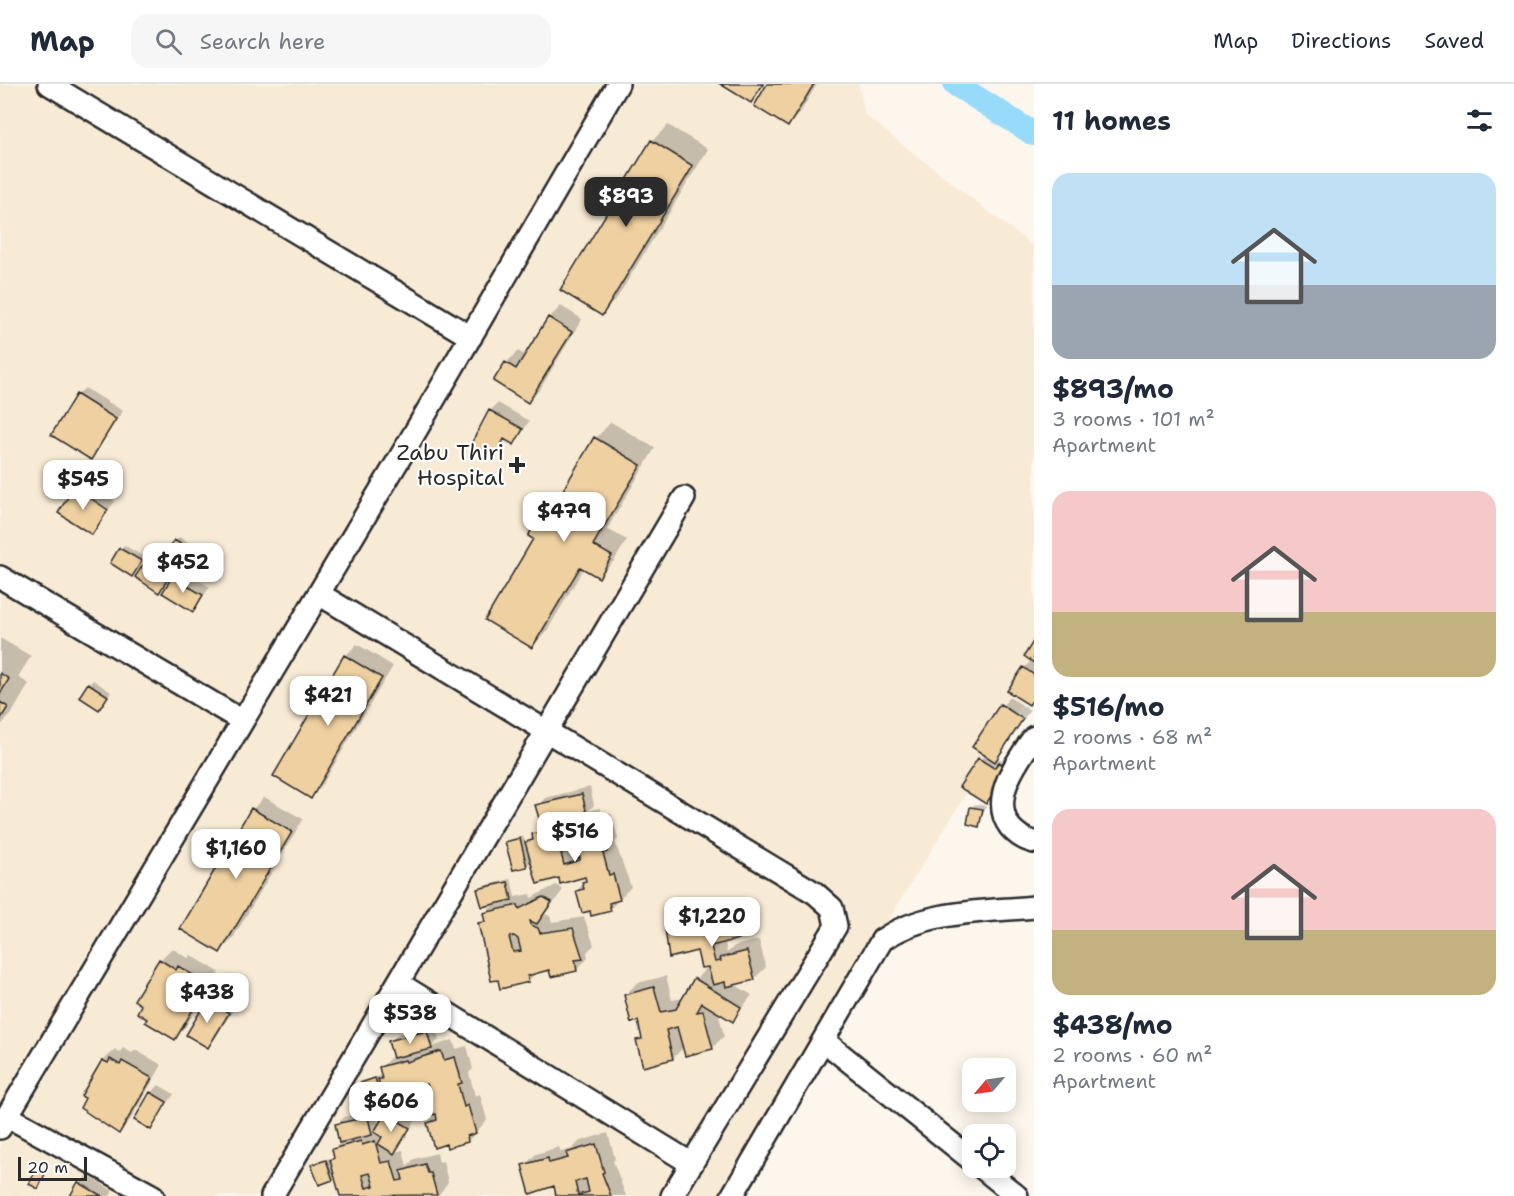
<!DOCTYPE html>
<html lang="en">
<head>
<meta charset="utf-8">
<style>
	body { margin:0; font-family:"Shantell Sans",sans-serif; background:#f6f6f7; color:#1f2937; height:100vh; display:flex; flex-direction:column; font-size:22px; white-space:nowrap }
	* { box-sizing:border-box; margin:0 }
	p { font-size:20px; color:#747a83 }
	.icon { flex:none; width:33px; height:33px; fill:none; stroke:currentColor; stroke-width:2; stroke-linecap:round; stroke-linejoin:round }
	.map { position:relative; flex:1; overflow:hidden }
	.side { display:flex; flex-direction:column; background:#fff; width:480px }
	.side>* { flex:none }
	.needle { width:39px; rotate:241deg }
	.fabs { position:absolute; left:962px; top:974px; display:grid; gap:12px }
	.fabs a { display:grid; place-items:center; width:54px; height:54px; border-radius:12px; background:#fff; box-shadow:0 3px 15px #0003; font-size:30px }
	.scale { position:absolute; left:18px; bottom:15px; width:69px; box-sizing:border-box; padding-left:6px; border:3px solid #2b2b2b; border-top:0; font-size:16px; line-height:21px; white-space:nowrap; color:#2b2b2b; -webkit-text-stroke:4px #fff; paint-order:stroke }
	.price { position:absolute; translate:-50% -51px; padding:0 14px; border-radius:12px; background:#fff; color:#222; font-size:20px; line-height:39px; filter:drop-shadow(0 2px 3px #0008) }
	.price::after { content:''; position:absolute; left:50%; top:36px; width:18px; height:14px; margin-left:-9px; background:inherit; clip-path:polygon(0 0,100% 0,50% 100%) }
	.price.selected { background:#2b2b2b; color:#fff }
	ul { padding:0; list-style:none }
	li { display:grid; align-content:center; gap:12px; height:318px; padding:0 18px }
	li span { display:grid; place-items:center; height:186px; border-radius:18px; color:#555 }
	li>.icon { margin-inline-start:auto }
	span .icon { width:108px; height:108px; fill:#fffc; stroke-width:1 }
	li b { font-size:26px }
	h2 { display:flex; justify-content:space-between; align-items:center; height:72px; padding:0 18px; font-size:26px }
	header { display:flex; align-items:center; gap:36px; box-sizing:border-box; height:84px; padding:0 30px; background:#fff; border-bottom:2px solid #e0e1e3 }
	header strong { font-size:28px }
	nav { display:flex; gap:33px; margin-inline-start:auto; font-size:21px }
	.search { width:420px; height:54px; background:#f6f6f7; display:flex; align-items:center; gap:15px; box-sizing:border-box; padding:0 21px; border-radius:18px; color:#747a83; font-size:22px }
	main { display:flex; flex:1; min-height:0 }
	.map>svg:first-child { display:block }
	.built { fill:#f8ebd6 }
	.shadow { fill:#0003 }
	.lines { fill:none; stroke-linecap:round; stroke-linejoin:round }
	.canal { stroke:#98dafa; stroke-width:24 }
	.building { fill:#efd0a1; stroke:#2b2b2b; stroke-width:1.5; fill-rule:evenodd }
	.minor-casing { stroke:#2b2b2b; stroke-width:26 }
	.minor { stroke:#fff; stroke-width:21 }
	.poi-dot { fill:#2b2b2b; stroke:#fff; stroke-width:2 }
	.labels { text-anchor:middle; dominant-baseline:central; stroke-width:4.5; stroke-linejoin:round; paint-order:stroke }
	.poi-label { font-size:22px; fill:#2b2b2b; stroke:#fff; text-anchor:end }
</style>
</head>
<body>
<header>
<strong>Map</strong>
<div class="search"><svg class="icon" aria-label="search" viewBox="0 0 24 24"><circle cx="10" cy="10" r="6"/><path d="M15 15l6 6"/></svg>Search here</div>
<nav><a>Map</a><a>Directions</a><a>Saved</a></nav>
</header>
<main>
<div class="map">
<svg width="1034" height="1112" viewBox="0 0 1034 1112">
	<rect width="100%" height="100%" fill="#fcf6ec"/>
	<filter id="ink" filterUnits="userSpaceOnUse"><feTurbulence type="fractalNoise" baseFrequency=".0167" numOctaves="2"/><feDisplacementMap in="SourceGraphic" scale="12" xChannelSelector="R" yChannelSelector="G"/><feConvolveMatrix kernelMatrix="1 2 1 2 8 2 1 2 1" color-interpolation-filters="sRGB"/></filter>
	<g filter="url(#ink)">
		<path class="built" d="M0 0H859L865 31 1034 163V600L718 1112H0Z"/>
		<path class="shadow" d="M723 0H765L751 18Z
			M769 0H817L800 29 788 41Z
			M668 41 708 65 617 214 602 230 652 57Z
			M561 222 582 235 540 305 528 317 506 279 518 267 526 272 549 234Z
			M85 304 123 327 91 374 77 311Z
			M498 319 529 337 521 351 513 359 506 355 493 373 490 327Z
			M611 338 655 364 607 445 627 456 614 477 599 492 584 484 547 547 532 563 535 455 542 433 558 418 596 354Z
			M83 396 115 417 92 449 75 404Z
			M179 453 200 466 187 486 178 480 159 507 137 493 159 463 168 469Z
			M124 461 144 473 135 487 112 479Z
			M181 486 210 503 193 526 172 494Z
			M0 554 31 572 18 593 29 600 11 631 0 642Z
			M1034 559V615L1029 620 1024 584 1032 576Z
			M357 560 393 582 322 701 311 713 345 572Z
			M93 596 111 608 99 624 89 600Z
			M1009 613 1030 626 997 674 1002 676 1007 671 1015 676 985 718 962 702 985 670 974 663Z
			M590 703 594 721 588 727 600 724 602 732 611 730 618 755 615 758 631 803 610 825 577 807 587 795 586 791 560 793 532 776 527 782 507 758 523 752 526 760 546 738 537 722 545 714Z
			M264 713 303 735 232 856 220 867 182 845 253 725Z
			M975 720 986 722 979 741 972 723Z
			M511 795 515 813 530 810 531 814 556 801 563 806 545 830 550 832 552 838 584 833 594 861 587 868 588 874 576 886 551 884 537 888 528 897 480 840 486 834 484 830 496 818 479 806 483 802Z
			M744 816 750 842 738 854 725 858 727 869 734 862 759 856 766 883 754 895 734 900 752 911 733 936 718 927 724 952 713 963H684L673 974 638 957 643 951 639 935 625 911 637 899 666 892 672 916 684 914 696 895 710 880 698 865 666 845 678 833 702 827 704 831 711 830 719 822Z
			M172 864 188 874 191 871 219 888 186 942 175 954 149 934 143 920 160 876Z
			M216 909 236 921 215 955 208 962 188 951 208 917Z
			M435 940 439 956 431 963 453 956 456 965 467 962 473 985 469 989 475 1012 480 1010 487 1036 468 1057 429 1039 437 1028 415 1026 405 1029 416 1036 395 1068 403 1066 407 1082 414 1075 437 1069 439 1078 443 1077 448 1098 438 1112H341L343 1110 336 1091 332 1095 313 1082 330 1074 331 1077 335 1072 334 1065 340 1059 337 1041 344 1033 375 1026 379 1043 392 1025 391 1019 384 1011 381 1015 361 999 379 992 380 996 383 993 381 983 393 971 390 957 398 950Z
			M123 964 132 969 135 966 162 981 130 1036 118 1048 103 977 115 965 120 968Z
			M159 1001 174 1010 151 1044V1009Z
			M608 1049 615 1075 613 1077 626 1112H558L555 1101 524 1082 536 1070 559 1063 561 1068 572 1065 580 1057Z
			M41 1083 48 1086 38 1103 37 1087Z
			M87 1091 113 1107 110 1112H72Z"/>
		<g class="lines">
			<path class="canal" d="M955 0 1034 50"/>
		</g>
		<path class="building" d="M720 0H763L751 19Z
			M767 0H814L788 43 754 22Z
			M651 56 693 82 602 232 560 206Z
			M548 233 572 248 528 319 493 297 505 278 516 285Z
			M76 310 116 335 91 376 51 351Z
			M489 326 523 345 514 361 504 355 494 375 470 362Z
			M594 353 641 381 593 461 612 472 599 494 580 483 532 564 485 536 533 455 528 452 540 432 546 435Z
			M74 403 108 426 92 451 58 429Z
			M174 456 198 470 187 487 164 473Z
			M119 464 142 477 132 493 110 479Z
			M150 470 174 485 159 509 135 493Z
			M172 493 203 511 193 528 162 509Z
			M1034 556V579L1024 572Z
			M344 571 382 594 311 715 273 692Z
			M1023 583 1034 591V614L1029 621 1007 607Z
			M0 589 9 595 0 610Z
			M88 599 108 612 99 626 79 613Z
			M0 618 8 623 0 636Z
			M1000 620 1023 635 995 678 972 663Z
			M978 674 994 684 999 678 1009 684 986 720 959 703Z
			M582 710 587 730 541 741 535 721Z
			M970 723 983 725 979 743 967 740Z
			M251 724 292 748 220 869 180 845Z
			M589 735 591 743 599 740 607 768 603 769 609 791 613 790 620 816 609 819 611 827 591 832 590 827 582 829 576 807 584 805 582 798 586 797 585 793 560 800 559 794 537 800 525 758 533 756 532 750ZM573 766 576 775 580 773V776L564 781 561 769Z
			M520 754 527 783 513 786 505 758Z
			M508 798 512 816 482 823 477 805Z
			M543 813 552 818 537 840 530 837 531 841 538 844 540 849 573 844 583 875 575 876 577 887 551 893 549 886 527 892 529 898 500 905 498 896 491 897 482 856 478 839 485 838 483 829 518 821 519 825ZM514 852 518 855 521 867 513 868 509 853Z
			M732 827 739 855 711 862 715 878 721 877 720 874 747 867 755 896 726 903 725 898 713 901 708 883 701 884 697 867 669 874 665 844 691 838 692 842 707 839 706 833Z
			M159 875 176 886 178 882 208 900 175 956 145 938 147 935 137 929 141 921 134 916Z
			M694 894 741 923 733 938 702 919 697 928 703 927 713 965 685 972 677 943 666 946 673 975 643 983 636 956 642 955 638 937 631 939 624 911 654 903 661 928 676 925Z
			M207 916 229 929 208 964 186 951Z
			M427 947 432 965 393 974 388 957Z
			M441 967 444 976 455 973 462 999 458 1000 464 1023 468 1021 476 1049 467 1052 468 1058 447 1064 446 1060 434 1064 427 1039 437 1036 436 1030 415 1035 414 1028 393 1034 390 1021 386 1022 378 995H382L379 983 405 976 406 978ZM427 1000 430 1008 417 1012 415 1004Z
			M110 975 120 981 122 977 152 994 119 1050 80 1024 85 1014 81 1012 102 976 108 979Z
			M375 994 382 1016 366 1021 360 999Z
			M150 1008 167 1018 151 1046 134 1036Z
			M385 1029 410 1044 394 1070 378 1060 382 1053 374 1048Z
			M368 1033 372 1051 339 1059 335 1040Z
			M361 1057 362 1061 375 1057 381 1079 391 1077 397 1097 403 1096 401 1087 425 1080 428 1089H431L437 1111 340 1112 330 1076 334 1074 332 1065ZM370 1089 374 1102 366 1104 362 1091Z
			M596 1060 604 1088 602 1089 611 1112H556L554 1102 530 1110 522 1081 548 1074 549 1079 568 1074 566 1069ZM586 1095 589 1108 578 1111 575 1098Z
			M326 1076 333 1096 319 1101 311 1081Z
			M36 1086 45 1090 38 1105 29 1100Z
			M78 1098 102 1112H70Z"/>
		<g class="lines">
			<defs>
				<path id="minor" d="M49 0 471 253
					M0 493 241 636
					M319 510 815 809 832 824 836 842 672 1112
					M1034 653C1017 677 989 715 1010 743 1016 750 1025 756 1034 758
					M398 899 692 1080
					M824 957 972 1076
					M7 1032 153 1112
					M0 1044 408 360 618 0
					M981 1083 1017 1112
					M272 1112 684 414
					M732 1112 882 856C925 826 983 828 1034 823"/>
			</defs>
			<use href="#minor" class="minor-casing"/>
			<use href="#minor" class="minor"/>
		</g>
	</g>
	<path class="poi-dot" d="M514 372h6v6h6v6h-6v6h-6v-6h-6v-6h6z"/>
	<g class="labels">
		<g class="poi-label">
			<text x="504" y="368">Zabu Thiri<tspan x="504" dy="25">Hospital</tspan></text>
		</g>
	</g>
</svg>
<div class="fabs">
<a><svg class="needle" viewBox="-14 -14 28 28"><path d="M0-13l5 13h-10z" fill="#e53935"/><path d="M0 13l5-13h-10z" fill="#747a83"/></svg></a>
<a><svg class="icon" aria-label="locate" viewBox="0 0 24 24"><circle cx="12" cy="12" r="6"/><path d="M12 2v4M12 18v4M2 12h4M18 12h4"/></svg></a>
</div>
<div class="scale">20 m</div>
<b class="price selected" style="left:626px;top:144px">$893</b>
<b class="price" style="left:83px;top:427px">$545</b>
<b class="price" style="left:564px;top:459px">$479</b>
<b class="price" style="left:183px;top:510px">$452</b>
<b class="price" style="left:328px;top:643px">$421</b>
<b class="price" style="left:575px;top:779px">$516</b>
<b class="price" style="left:236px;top:796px">$1,160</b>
<b class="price" style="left:712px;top:864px">$1,220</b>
<b class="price" style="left:207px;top:940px">$438</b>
<b class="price" style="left:410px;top:961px">$538</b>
<b class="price" style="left:391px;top:1049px">$606</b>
</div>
<section class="side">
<h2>11 homes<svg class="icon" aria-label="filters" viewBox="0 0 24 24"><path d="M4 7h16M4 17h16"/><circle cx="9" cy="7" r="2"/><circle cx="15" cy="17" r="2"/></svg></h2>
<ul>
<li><span style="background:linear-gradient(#bfe0f5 60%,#9aa5b1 0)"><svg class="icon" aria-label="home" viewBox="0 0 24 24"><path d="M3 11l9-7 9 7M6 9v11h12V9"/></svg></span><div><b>$893/mo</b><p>3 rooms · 101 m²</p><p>Apartment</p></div></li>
<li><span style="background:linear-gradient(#f6c9c9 65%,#c2b280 0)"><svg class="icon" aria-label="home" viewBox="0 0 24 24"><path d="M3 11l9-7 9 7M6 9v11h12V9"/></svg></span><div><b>$516/mo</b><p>2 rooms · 68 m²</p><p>Apartment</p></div></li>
<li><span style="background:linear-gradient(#f6c9c9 65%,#c2b280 0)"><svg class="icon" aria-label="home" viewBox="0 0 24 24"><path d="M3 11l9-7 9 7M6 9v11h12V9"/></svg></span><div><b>$438/mo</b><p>2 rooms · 60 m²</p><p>Apartment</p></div></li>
</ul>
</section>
</main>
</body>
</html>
